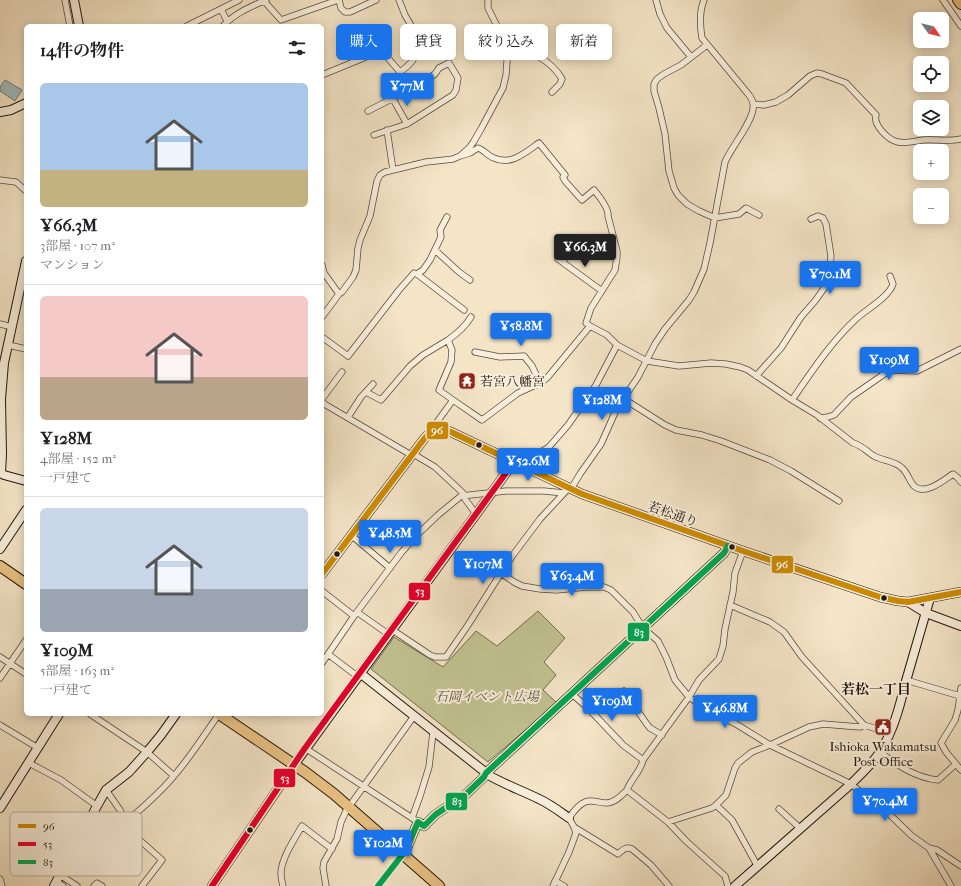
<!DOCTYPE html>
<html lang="ja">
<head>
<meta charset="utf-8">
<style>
	body { margin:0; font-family:"IM FELL French Canon","Noto Serif JP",serif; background:#f2f2f2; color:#202124; height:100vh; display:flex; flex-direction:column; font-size:15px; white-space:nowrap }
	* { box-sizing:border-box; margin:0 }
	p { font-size:13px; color:#757577 }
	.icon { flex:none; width:22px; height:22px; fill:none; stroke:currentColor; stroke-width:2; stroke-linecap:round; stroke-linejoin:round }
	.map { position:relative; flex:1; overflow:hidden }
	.details { position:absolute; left:24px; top:24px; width:300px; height:692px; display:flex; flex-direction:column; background:#fff; border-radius:6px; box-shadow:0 2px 10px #0003 }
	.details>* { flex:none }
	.guide { position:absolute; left:336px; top:24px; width:380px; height:36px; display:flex; gap:8px }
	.needle { width:26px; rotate:124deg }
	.tools { position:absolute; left:913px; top:12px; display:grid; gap:8px }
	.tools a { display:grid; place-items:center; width:36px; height:36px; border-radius:6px; background:#fff; box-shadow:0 2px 10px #0003; font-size:20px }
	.price { position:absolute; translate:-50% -34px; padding:0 9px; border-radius:4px; background:#1a73e8; color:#fff; font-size:13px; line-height:26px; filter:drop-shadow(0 1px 2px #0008) }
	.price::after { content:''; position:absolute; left:50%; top:24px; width:12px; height:9px; margin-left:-6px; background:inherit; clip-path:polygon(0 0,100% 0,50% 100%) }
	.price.active { background:#222; color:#fff }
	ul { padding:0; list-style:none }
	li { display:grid; align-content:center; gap:8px; height:212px; padding:0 16px }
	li+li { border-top:1px solid #e0e0e0 }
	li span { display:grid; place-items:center; height:124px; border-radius:6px; color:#555 }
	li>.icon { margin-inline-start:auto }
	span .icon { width:72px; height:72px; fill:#fffc; stroke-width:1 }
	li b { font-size:17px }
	h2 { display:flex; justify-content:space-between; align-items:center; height:48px; padding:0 16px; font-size:17px }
	.pill { padding:0 14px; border-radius:6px; background:#fff; box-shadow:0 2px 10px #0003; font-size:14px; line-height:36px }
	.pill.active { background:#1a73e8; color:#fff }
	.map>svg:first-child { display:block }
	.green { fill:#c2c291; stroke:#726d4f }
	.water { fill:#a2bcc1; stroke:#6f7a79 }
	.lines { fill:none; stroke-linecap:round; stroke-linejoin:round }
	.street-casing { stroke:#564b3c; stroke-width:7 }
	.secondary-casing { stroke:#22180d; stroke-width:10 }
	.primary-casing { stroke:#22180d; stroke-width:10 }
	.highway-casing { stroke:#22180d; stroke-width:12 }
	.street { stroke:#f8eedb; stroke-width:5.5 }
	.secondary { stroke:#f8eedb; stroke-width:8 }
	.primary { stroke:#eac284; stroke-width:9 }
	.highway { stroke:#eac284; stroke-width:10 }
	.bus-1-casing { stroke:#f8eedb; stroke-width:9 }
	.bus-2-casing { stroke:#f8eedb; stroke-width:9 }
	.bus-3-casing { stroke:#f8eedb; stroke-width:9 }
	.bus-1 { stroke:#cc8a03; stroke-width:6 }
	.bus-2 { stroke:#e4002b; stroke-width:6 }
	.bus-3 { stroke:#00a651; stroke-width:6 }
	.bus-dot { fill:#22180d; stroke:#f8eedb; stroke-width:1.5 }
	.labels { text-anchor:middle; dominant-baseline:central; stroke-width:4; stroke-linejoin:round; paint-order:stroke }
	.poi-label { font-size:13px; fill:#22180d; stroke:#f8eedb; text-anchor:start }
	.street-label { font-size:13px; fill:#22180d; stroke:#f8eedb }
	.park-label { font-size:13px; font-style:italic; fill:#5a543b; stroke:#f8eedb }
	.neighbourhood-label { font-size:14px; font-weight:bold; fill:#22180d; stroke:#f8eedb }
	.key { fill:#f8eedb; stroke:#b8ae9d; stroke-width:1 }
	.key-label { font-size:11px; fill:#22180d }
	.line-badge { stroke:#f8eedb; stroke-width:1.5 }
	.badge-label { font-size:11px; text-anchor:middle; font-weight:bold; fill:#fff }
</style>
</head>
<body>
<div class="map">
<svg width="961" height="886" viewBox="0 0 961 886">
	<rect width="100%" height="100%" fill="#f4e5c7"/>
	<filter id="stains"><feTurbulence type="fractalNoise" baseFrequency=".005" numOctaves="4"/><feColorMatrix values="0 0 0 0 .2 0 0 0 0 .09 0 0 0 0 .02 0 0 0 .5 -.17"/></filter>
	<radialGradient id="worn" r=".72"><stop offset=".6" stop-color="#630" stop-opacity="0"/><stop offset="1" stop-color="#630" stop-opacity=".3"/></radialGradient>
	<path class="green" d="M538 611 565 638 544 662 556 675 543 690 557 703 488 762 371 669 394 637 443 667 476 631 497 646Z"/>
	<path class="water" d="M5 80 22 90 15 101 0 91V87Z"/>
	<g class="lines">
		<defs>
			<path id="street" d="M65 0 70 26
				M339 0 341 8 345 12H350L376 0
				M656 0 660 14 667 28 691 57
				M943 0 961 26
				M264 1 281 20 338 0
				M221 9 227 21
				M187 26 239 0
				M223 26C235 13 250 7 266 0
				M506 43C528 51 550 58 562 79L560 84 552 92
				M707 45 681 65 664 74 657 79 654 84V91L659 108 665 134 669 171 674 188 678 195 687 204 699 211 715 218 739 214 746 208 759 215
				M322 75 366 57 380 49 400 72C415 61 414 59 420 41L405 15 399 0
				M393 99 407 124
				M753 104 764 105 776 102 788 95 810 76 817 73 822 74 846 83 876 115C873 125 888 140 898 142 906 144 915 141 923 140 935 139 949 142 961 139
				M368 111 417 86 435 74 439 68 449 63 458 78 456 90 453 95 407 124 374 135
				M387 130 393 170
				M460 156 470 153 478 148C484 150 488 156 494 158 511 166 526 152 539 143L565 175 563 177 565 181 582 200 594 190C599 196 609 209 608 216L617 251V257L615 270 591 308 586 323 590 326 607 335 617 345 647 361 679 366 711 363 726 364 740 367 748 370 792 400 817 415 853 443C863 446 866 451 874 456 883 461 895 461 902 468 908 473 909 481 914 486 925 496 944 480 953 474L958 478 961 482
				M0 180 16 182 26 191
				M435 250 459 272 470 280
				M558 259 602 291
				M562 262 572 250
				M322 265 324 273 339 294
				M417 274 464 310
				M322 317 339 294 342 292 353 277 356 270 358 248 360 240 370 216 377 181 380 175 385 172 426 162 445 160 453 159 460 156 470 147 474 141 481 129 503 88 506 75 508 48 488 8V0
				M471 317C465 327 458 333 448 340L452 350 451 362 439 390 453 400 482 420 518 393 540 383 547 378 590 326
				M0 324 12 327
				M322 337 348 356 399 290 414 273 417 274 423 270 430 260 441 237 440 230 447 217
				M8 345 26 349
				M475 352 500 357 524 356 532 366 540 383
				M756 376 781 348 801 317 815 301 825 287 830 266 831 256 826 224 823 218 818 216 811 219
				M366 392 381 400 410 366 423 355 448 340
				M322 399 342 372
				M624 399 665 425 676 430 702 435 721 441 770 460 791 471 839 501
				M792 400C812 371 831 342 857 318 867 309 889 297 893 284L890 276
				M322 402 326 405 406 452 411 455H415L435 467 463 493 465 499 476 514
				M348 417 361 397 373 384
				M820 418 828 417 834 415 851 397 890 370 917 371 961 349
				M436 430 437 422 453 400
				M521 465 524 462 549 447 568 425 596 385 617 345
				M571 489 580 474 601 444 617 408 638 377 655 344 665 329 689 300 694 292 704 269 710 243 725 162C732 146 751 124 753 109 754 104 752 99 749 95L702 38C700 26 699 12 704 0
				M351 535 390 568
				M501 573 514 582 522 586 540 589 556 590 587 587H604L611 590 633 612 643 628 658 641 666 657 675 680 689 697 713 713 736 724 770 745 851 784 868 798 886 811 912 836 929 848 951 886
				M322 591 354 616
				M730 605 770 622 784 632 802 657 864 725
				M357 612 388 634
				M391 629 430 655 435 657H446L468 625 501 573 513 555 540 519 566 491
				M328 654 357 676
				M0 657 26 674
				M322 663 354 616 401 553 417 535 438 515 461 496 506 491H544L564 493
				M0 678 26 640
				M906 680 960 696
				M961 688 958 710 955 720 941 743 946 752 961 770
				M624 691 646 723 650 728 662 735
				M572 694 588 708 623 745 643 760
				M90 714 147 752 174 776
				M0 725 38 748
				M305 748 412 818 418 822
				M880 752C897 765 916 778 938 780L956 764
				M29 763 61 780 97 806
				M106 790 120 810 126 822 134 835 162 860 142 886
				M627 790C631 779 641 771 643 760L689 697 699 680 719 659 723 646 725 629 733 592 735 573 743 551
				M716 805 732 820 758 867
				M779 809 801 829
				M412 818 420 796 429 767 433 732
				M126 822C142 808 159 794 173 777 190 758 204 735 219 714
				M668 822 686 841 725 876 728 886
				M929 848 937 850 961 866
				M60 875 77 886
				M0 879 2 886
				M555 881 564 886
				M57 882 63 886
				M94 886 97 883 102 886
				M283 886C282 882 281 878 281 873 281 859 295 838 302 826L332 849
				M326 886 323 868 324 862 337 839 341 822 346 811 414 716
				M378 886 403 855
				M553 886 569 852 576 833 574 827
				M669 886 651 865 632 849C626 846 623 850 618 854L574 827 569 818C573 812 578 805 585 802 592 799 599 803 606 803 615 803 622 795 627 790L668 822 712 808 716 805 726 795 735 768 738 763 752 752 770 745 809 727 823 724 860 727 864 725 890 733"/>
			<path id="secondary" d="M74 0 79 26
				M0 112 11 110 26 103
				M26 261 4 363 1 399 2 454 1 473 4 475 26 481
				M0 549 26 510
				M322 574 424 439C432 429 440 428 451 432L582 494 743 551 880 597 898 601 908 602 961 592
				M908 602 926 613 961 626
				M360 673 490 776C506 785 523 791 539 799 550 804 559 811 569 818
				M294 765 514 462
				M0 808 59 714
				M403 855 406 850 418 822 424 826 435 815 448 806 462 798 484 777 486 773 724 553 728 546
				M54 886 97 806 106 790 129 772 147 752 161 735 176 714
				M735 886 851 784C861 774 872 764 880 752 894 730 900 705 906 681 914 653 922 625 930 598"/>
			<path id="primary" d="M212 886 294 765"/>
			<path id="highway" d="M958 0 961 4
				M0 566 26 584
				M219 714 305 772 334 794 439 886"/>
		</defs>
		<use href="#street" class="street-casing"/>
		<use href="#secondary" class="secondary-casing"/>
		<use href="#primary" class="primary-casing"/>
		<use href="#highway" class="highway-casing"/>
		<use href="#street" class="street"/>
		<use href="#secondary" class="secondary"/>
		<use href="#primary" class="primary"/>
		<use href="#highway" class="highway"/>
		<defs>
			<path id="bus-1" d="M322 574 424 439C432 429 440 428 451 432L582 494 743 551 880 597 898 601 908 602 961 592"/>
			<path id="bus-2" d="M212 886 305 748 514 462"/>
			<path id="bus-3" d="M378 886 406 850 418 822 424 826 435 815 448 806 462 798 484 777 486 773 724 553 728 546"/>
		</defs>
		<use href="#bus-1" class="bus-1-casing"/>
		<use href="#bus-2" class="bus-2-casing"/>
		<use href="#bus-3" class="bus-3-casing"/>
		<use href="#bus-1" class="bus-1"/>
		<use href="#bus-2" class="bus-2"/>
		<use href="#bus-3" class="bus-3"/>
	</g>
	<defs>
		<symbol id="temple-square" viewBox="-11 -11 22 22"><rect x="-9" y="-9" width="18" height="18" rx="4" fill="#8f2418" stroke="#f8eedb"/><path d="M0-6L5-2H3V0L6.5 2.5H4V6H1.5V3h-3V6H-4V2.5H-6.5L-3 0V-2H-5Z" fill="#fff"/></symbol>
		<symbol id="civic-square" viewBox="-11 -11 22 22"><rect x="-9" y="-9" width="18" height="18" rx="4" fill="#8f2418" stroke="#f8eedb"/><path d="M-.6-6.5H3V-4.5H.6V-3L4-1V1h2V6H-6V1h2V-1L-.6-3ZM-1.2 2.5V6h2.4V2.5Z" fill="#fff"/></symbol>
	</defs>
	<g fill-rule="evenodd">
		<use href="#temple-square" x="457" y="371" width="20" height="20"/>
		<use href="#civic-square" x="873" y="717" width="20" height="20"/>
	</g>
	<g class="bus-dot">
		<circle cx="479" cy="445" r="3.5"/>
		<circle cx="732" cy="547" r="3.5"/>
		<circle cx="337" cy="554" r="3.5"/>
		<circle cx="884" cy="598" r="3.5"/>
		<circle cx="250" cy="830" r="3.5"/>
	</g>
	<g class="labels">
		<g class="poi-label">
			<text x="480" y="381">若宮八幡宮</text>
			<text x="883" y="746" text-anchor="middle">Ishioka Wakamatsu<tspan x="883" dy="15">Post Office</tspan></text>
		</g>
		<g class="street-label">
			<text transform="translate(673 514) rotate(19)">若松通り</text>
		</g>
		<g class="park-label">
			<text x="487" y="696">石岡イベント広場</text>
		</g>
		<g class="neighbourhood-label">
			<text x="876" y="689">若松一丁目</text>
		</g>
	</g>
	<rect x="10" y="812" width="132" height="64" rx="6" class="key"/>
	<rect x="18" y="824" width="18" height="4" fill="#cc8a03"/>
	<rect x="18" y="842" width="18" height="4" fill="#e4002b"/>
	<rect x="18" y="860" width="18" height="4" fill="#00a651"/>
	<g class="key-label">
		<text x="43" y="830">96</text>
		<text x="43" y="848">53</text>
		<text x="43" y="866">83</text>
	</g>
	<g class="line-badge">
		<rect x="426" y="421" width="23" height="19" rx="4" fill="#cc8a03"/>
		<rect x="771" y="555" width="23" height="19" rx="4" fill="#cc8a03"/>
		<rect x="408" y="582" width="23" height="19" rx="4" fill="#e4002b"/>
		<rect x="627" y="622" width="23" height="20" rx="4" fill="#00a651"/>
		<rect x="273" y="768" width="23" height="20" rx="4" fill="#e4002b"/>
		<rect x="445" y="792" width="23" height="19" rx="4" fill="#00a651"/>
	</g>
	<g class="badge-label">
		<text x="437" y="434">96</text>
		<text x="782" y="568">96</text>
		<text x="420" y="595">53</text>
		<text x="639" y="636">83</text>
		<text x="285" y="782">53</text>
		<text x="457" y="805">83</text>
	</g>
	<rect width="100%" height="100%" filter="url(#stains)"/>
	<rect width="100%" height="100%" fill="url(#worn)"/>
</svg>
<div class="tools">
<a><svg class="needle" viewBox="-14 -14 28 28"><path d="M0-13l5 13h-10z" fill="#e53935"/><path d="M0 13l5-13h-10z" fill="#757577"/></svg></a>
<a><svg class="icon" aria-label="locate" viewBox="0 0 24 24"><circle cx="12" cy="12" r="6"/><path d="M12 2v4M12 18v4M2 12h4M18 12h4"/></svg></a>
<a><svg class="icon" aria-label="layers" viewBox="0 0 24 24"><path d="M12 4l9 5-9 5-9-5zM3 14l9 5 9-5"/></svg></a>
<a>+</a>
<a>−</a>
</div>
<b class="price" style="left:407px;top:107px">¥77M</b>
<b class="price active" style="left:585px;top:268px">¥66.3M</b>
<b class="price" style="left:830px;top:295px">¥70.1M</b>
<b class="price" style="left:521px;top:347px">¥58.8M</b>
<b class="price" style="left:889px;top:381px">¥109M</b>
<b class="price" style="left:602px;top:421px">¥128M</b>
<b class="price" style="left:528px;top:482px">¥52.6M</b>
<b class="price" style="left:390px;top:554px">¥48.5M</b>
<b class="price" style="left:483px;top:585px">¥107M</b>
<b class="price" style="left:572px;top:597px">¥63.4M</b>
<b class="price" style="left:612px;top:722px">¥109M</b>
<b class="price" style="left:725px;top:729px">¥46.8M</b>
<b class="price" style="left:885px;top:822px">¥70.4M</b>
<b class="price" style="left:383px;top:864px">¥102M</b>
<div class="guide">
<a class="pill active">購入</a>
<a class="pill">賃貸</a>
<a class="pill">絞り込み</a>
<a class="pill">新着</a>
</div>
<section class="details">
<h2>14件の物件<svg class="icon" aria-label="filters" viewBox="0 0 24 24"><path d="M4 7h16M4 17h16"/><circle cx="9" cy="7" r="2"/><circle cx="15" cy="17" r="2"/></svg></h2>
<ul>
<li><span style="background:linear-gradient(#a9c7e8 70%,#c2b280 0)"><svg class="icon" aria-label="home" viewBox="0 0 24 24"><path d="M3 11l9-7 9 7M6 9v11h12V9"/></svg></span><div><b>¥66.3M</b><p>3部屋 · 107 m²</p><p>マンション</p></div></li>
<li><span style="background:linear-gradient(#f6c9c9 65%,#b9a48a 0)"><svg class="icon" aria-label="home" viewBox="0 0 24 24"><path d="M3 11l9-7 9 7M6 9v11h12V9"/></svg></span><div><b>¥128M</b><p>4部屋 · 152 m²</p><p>一戸建て</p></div></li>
<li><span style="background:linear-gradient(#c9d6e8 65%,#9aa5b1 0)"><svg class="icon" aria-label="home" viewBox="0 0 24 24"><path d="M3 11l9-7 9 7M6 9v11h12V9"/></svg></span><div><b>¥109M</b><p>5部屋 · 163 m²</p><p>一戸建て</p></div></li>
</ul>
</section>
</div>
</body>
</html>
